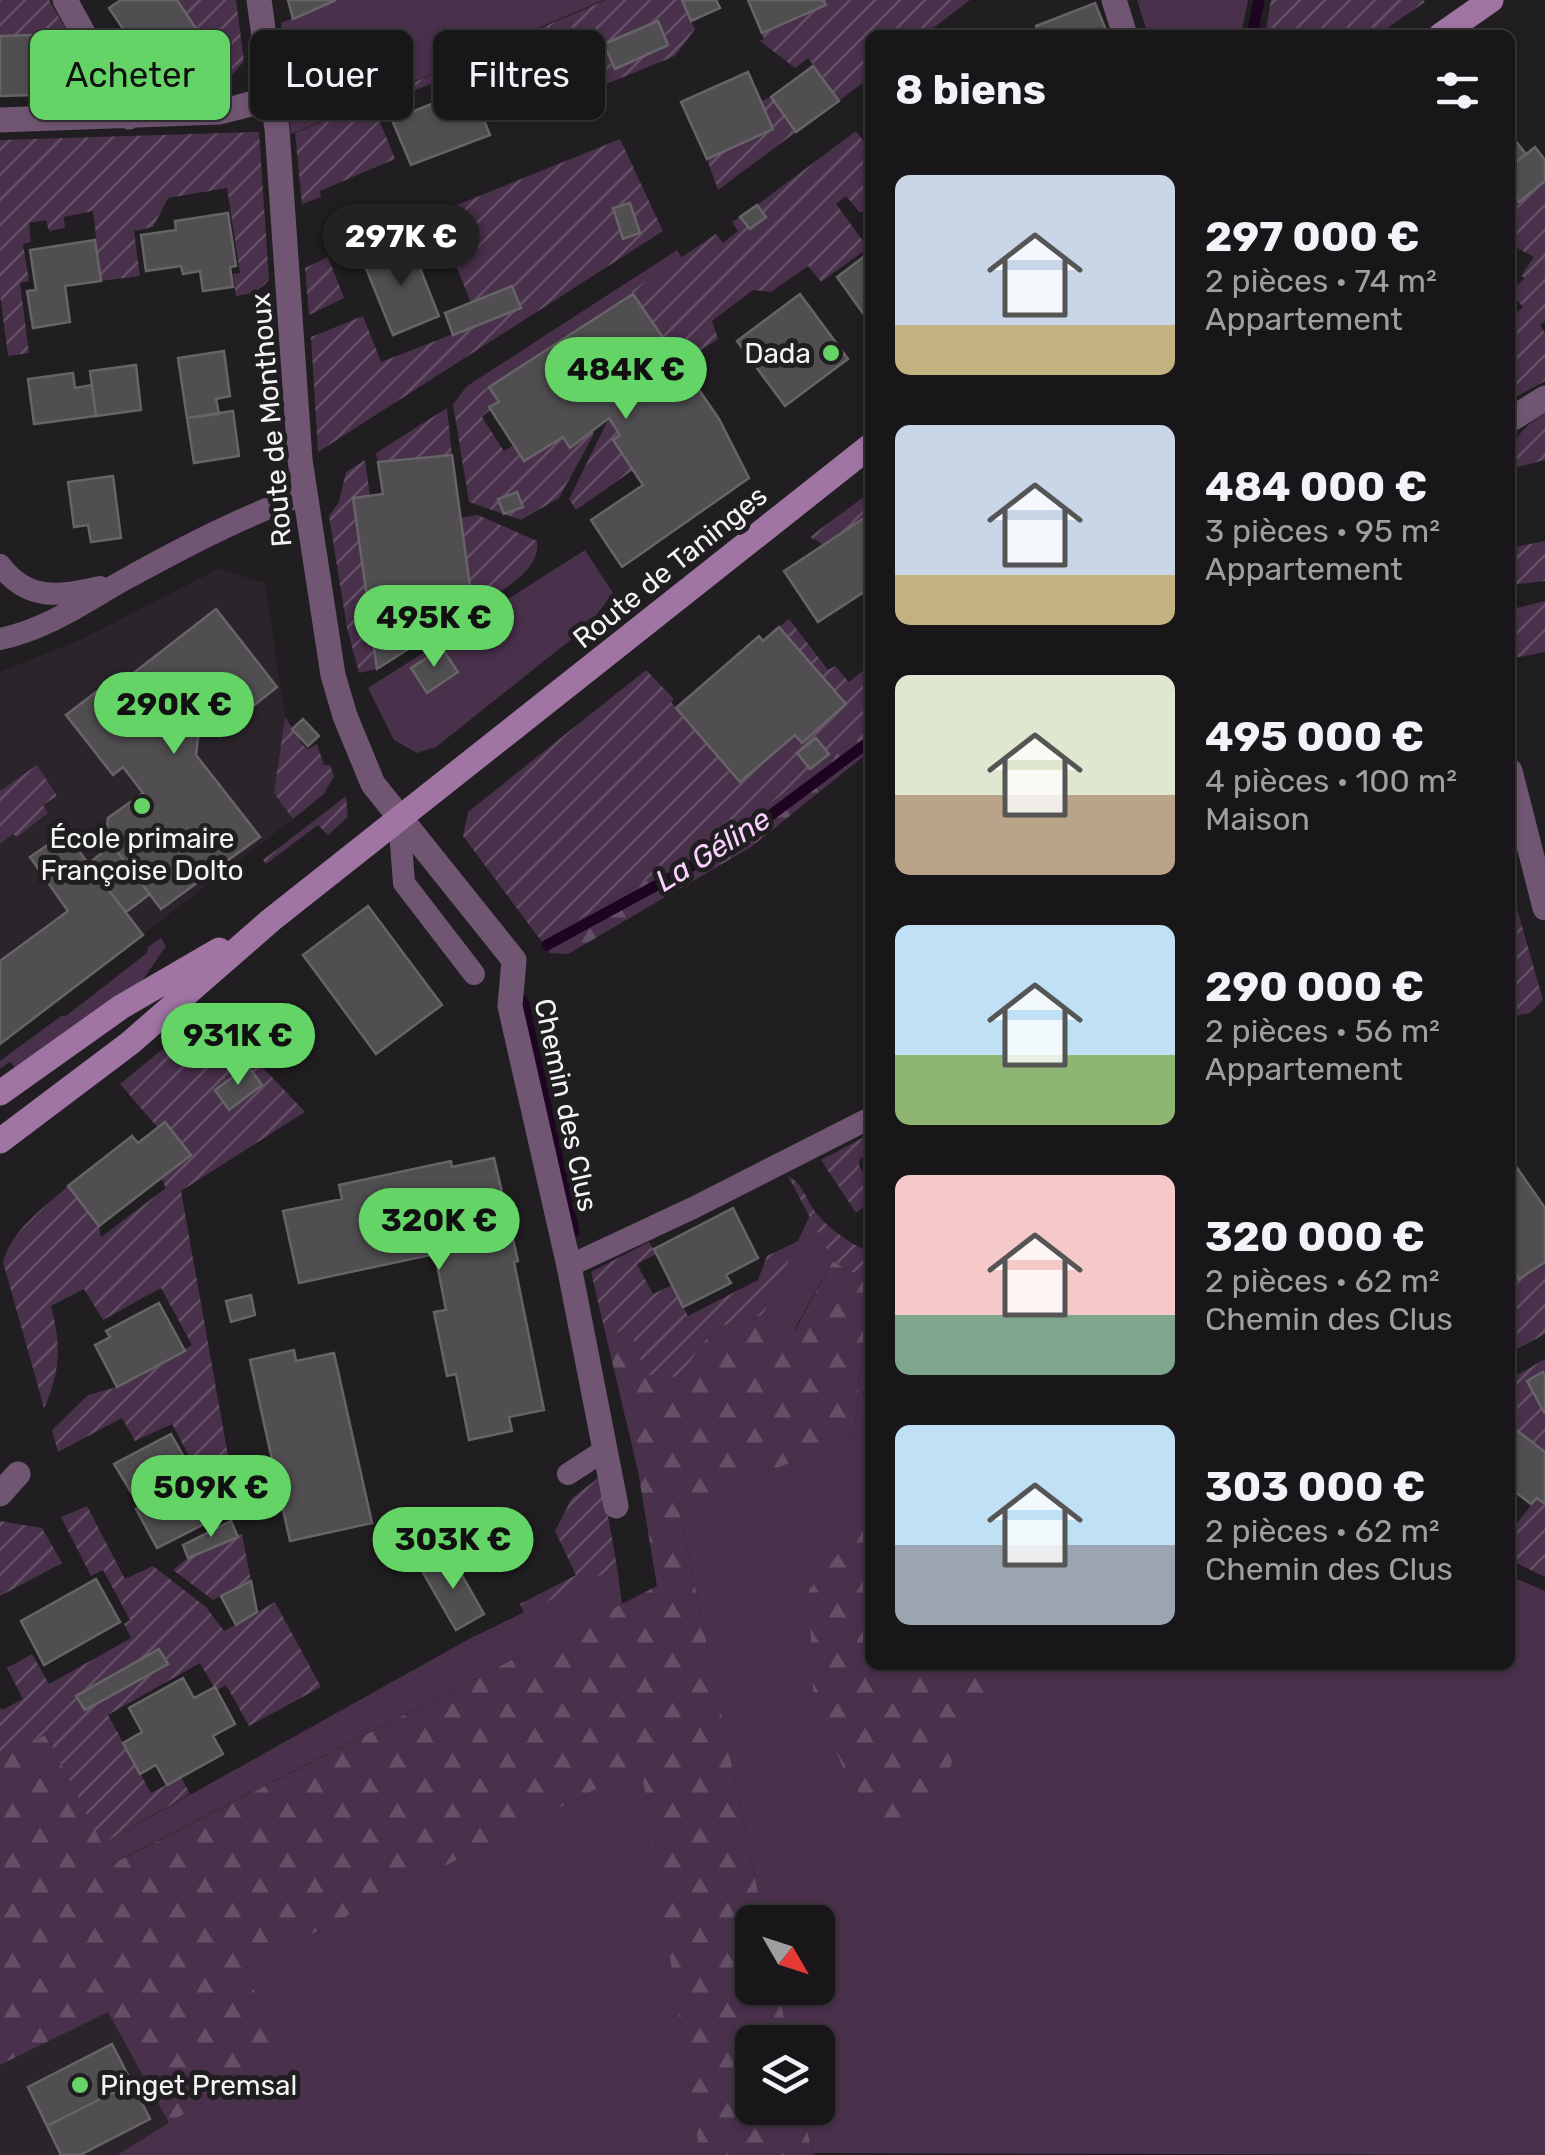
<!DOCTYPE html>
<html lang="fr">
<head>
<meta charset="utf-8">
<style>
	body { margin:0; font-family:Rubik,sans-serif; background:#252325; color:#f1f3f6; height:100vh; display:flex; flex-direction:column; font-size:38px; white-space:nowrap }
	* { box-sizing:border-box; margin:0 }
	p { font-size:32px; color:#9f9fa2 }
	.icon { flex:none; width:55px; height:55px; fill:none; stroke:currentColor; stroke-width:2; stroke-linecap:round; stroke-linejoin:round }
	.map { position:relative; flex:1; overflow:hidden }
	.panel { position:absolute; left:865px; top:30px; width:650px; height:1640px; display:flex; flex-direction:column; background:#181618; border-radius:15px; box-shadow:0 2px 8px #0004,0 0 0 2px #363537 }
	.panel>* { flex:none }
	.top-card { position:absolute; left:30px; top:30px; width:685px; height:90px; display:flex; gap:20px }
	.needle { width:65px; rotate:129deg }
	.buttons { position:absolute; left:735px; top:1905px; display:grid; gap:20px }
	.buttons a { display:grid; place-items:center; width:100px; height:100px; border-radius:15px; background:#181618; box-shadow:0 2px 8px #0004,0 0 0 2px #363537; font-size:50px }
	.price { position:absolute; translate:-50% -85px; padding:0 22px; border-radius:35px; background:#65d467; color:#111; font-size:32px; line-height:65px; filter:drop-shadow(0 2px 5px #0008) }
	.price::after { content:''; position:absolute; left:50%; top:60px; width:30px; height:22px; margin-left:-15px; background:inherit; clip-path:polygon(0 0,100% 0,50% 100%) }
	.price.on { background:#222; color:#fff }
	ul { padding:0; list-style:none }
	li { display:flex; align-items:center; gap:30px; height:250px; padding:0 30px }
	li span { display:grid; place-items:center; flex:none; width:280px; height:200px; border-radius:15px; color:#555 }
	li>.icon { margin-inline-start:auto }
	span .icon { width:120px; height:120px; fill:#fffc; stroke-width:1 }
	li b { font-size:42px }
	h2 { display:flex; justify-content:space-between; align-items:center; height:120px; padding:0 30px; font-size:42px }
	.tag { padding:0 35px; border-radius:15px; background:#181618; box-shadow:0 2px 8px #0004,0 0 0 2px #363537; font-size:35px; line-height:90px }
	.tag.on { background:#65d467; color:#111 }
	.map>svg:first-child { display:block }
	.built { fill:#2b252b }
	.grass { fill:#49304b }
	.forest { fill:url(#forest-firs) }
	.garden { fill:url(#garden-furrows); fill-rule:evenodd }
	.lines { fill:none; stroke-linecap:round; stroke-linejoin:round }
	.stream { stroke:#1d0420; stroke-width:11 }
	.building { fill:#504e50; stroke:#666466; stroke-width:2.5 }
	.lane { stroke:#715673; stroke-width:22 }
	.street { stroke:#715673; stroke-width:25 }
	.secondary { stroke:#a075a4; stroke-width:25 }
	.poi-dot { fill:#65d467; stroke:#201e20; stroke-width:4 }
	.labels { text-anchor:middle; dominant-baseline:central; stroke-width:10; stroke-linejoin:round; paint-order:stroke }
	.poi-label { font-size:28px; fill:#f5f4f5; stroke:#201e20; text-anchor:end }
	.street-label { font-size:28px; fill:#f5f4f5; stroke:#201e20 }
	.water-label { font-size:30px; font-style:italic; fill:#fbd1fe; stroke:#201e20 }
</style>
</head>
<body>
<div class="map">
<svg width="1545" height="2155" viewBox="0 0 1545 2155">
	<defs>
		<pattern id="forest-firs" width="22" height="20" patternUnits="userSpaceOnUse" patternTransform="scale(2.5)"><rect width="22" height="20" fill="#49304b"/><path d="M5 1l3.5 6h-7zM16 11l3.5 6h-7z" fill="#644f66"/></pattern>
		<pattern id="garden-furrows" width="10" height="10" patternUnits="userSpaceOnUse" patternTransform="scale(2.5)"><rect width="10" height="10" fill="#49304b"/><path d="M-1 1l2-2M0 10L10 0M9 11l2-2" fill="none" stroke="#644f66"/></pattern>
	</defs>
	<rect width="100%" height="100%" fill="#201e20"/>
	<path class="built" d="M218 569 265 583 285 717 274 793 293 819 0 1044V672L84 638Z
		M108 2012 169 2123 117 2155H0V2065Z"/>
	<path class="grass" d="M336 0H604L291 134 281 23Z
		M1137 0H1248L1241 35H1148Z
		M677 250 682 258 632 290 633 294 489 387 481 391 477 389 453 404 467 386Z
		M585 550 613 593 588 626 436 747 417 753 394 740 368 688Z
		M161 938 166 946 140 984 107 1002 16 1069 10 1062 0 1069V1061L61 1016H66L147 953 148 947Z
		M810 1215 833 1261 794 1330 763 1315Z
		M870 1345V1665H1510V1576L1545 1591V2155L812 2153 803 2108H818V2042H789L778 1988H818V1922H764L679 1508 854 1437 862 1355Z
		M617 1567 622 1604 113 1863 102 1844 469 1639Z
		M642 1765 700 2155H117L286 2050 243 1969Z"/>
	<path class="forest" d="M870 728V751L751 847 568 954 550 953 542 942 755 815Z
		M833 1261 870 1283V1345L862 1355 854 1437 679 1508 764 1922H752V1988H778L789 2042H752V2108H803L812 2153 816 2155H700L641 1766 243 1969 286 2050 169 2123 108 2012 0 2065V1760L46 1734 114 1863 657 1586 638 1471 606 1336 630 1328 679 1377 714 1328 763 1315 795 1330Z
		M870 1528V1665H999L957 1744 948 1775 908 1817 890 1824 848 1781 813 1691 809 1590 853 1536Z"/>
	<path class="garden" d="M0 0H49L95 79 82 100 37 103 38 88 33 87 31 35 0 36Z
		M177 0H236L244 61C226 83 212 96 183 97L165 72 207 45Z
		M606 0H682L695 29 675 56 567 100 550 61 481 91 469 68 374 107 395 159 320 191 321 197 302 204 295 133Z
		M748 0H970L924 35H870V77L839 101 808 58 795 68 760 41 764 39Z
		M1271 0H1423L1425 2 1377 35H1265Z
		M771 97 796 132 718 190 707 159 773 129 761 101Z
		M856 131 870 150V205L860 213 846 196 836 204 868 248 821 282 808 266 771 292 753 290 712 321 718 339 680 363 631 291 716 234 723 243 738 231 732 222 740 217 750 229 765 217 757 205Z
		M259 132 269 280C259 292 250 294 236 296L233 274 240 273 227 188 168 198 153 227 134 231 140 276 101 281 93 211 64 217 65 228 49 231 46 220 29 223 31 242 23 244 29 281 20 283 29 353 8 356 0 295V140Z
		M620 139 663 231 318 452 311 337 363 316 381 362 520 308 471 303 455 263 441 268 420 220Z
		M1545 181V321L1540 325 1545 333V381L1510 400V319L1523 307 1510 292 1525 278 1521 276 1534 257 1510 244V191L1519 202Z
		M328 257 344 298 309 315 305 268Z
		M489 387 499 402 482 417 504 451 514 445 524 461 563 437 571 448 592 429 594 434 559 498 521 520 469 502 453 404 478 388 481 391Z
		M447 408 452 455 378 462 376 453Z
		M1545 413V460L1510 469C1510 440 1521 428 1545 413Z
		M609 418 620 435 614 440 633 470 576 510 569 499Z
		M365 460 370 496 377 669 359 673 347 628 329 516 339 502 346 472Z
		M870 492V514L824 545 810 537Z
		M478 515 537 541C541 574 496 593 473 608L458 518Z
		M1545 541V581L1511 585 1510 548Z
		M1545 601V652L1514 658 1513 609Z
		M789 619 828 670 835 666 849 682 870 665V728L755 815 542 942 463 836 468 812 646 670 674 699 671 702 741 782 795 735 802 742 846 704 779 627Z
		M285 717 303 745 308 749 317 744 324 765H330L334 776 324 794 293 819 274 793Z
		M37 765 57 796 43 805 48 813 17 837 13 834 0 844V791Z
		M346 796 348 817 328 835 318 825 266 864 263 860Z
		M1510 884 1543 1000 1530 1013 1510 1017Z
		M209 1011 305 1112 181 1191 238 1512 223 1520 172 1424 135 1441 122 1418 58 1452 52 1430 88 1395 117 1387 192 1345 161 1288 103 1320 84 1289 51 1306C61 1344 61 1371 44 1408L3 1262C12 1229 44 1208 68 1186L99 1226 101 1237 166 1188 161 1178 190 1154 166 1123 158 1128 120 1084Z
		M870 1134V1152L860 1159 859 1166 870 1184V1202L856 1213 821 1160Z
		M788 1176C803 1183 807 1202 817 1214 830 1230 851 1244 870 1252V1283L833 1261Z
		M798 1241 763 1315 714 1328 679 1377 646 1375 630 1328 606 1336 591 1272 649 1242 656 1254 637 1264 653 1294 672 1285 688 1316 758 1280 767 1256Z
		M1545 1262V1334L1510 1353V1271L1513 1269 1520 1279Z
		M1545 1359V1452L1510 1425V1379Z
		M601 1476 617 1567 524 1613 520 1604 576 1575 555 1531 572 1498Z
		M1537 1498 1545 1504V1577L1510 1560V1532Z
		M87 1506 125 1579 153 1566 206 1607 224 1631 275 1602 321 1687 249 1726 226 1685 216 1691 200 1663 108 1715 151 1793 181 1777 190 1794 102 1844 46 1734 0 1760V1707L2 1710 23 1699 7 1668 32 1654 49 1684 131 1638 124 1624 130 1620 103 1570 91 1576 61 1517ZM160 1648 168 1663 86 1710 77 1696Z
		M0 1521 42 1528 62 1563 0 1596Z
		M242 1534 251 1581 213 1600 173 1570 188 1558Z"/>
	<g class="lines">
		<path class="stream" d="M1252 35 1259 0
			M547 945 732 844 870 741
			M523 1001 574 1232"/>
	</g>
	<path class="building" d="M121 0H177L207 45 165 72 156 58 147 64 109 8Z
		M288 0H336L293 19Z
		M682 0H716L720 8 691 21Z
		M748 0H823L826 5 762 33Z
		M1095 3 1108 35H1034L1039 33 1036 26Z
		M658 21 668 45 615 69 604 44Z
		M31 35 33 95 0 96V36Z
		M813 66 839 101 796 132 771 97Z
		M748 72 773 129 707 159 681 102Z
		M471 88 490 135 411 165 392 120Z
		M1510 134 1526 154 1513 165 1510 161Z
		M1535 147 1545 160V181L1519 202 1510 191V167Z
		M630 203 640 233 623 239 613 208Z
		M757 205 766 217 750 229 740 217Z
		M228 213 236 266 230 267 233 287 203 291 200 271 183 274 181 266 146 271 141 235 176 230 175 221Z
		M95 240 101 281 65 286 70 322 33 328 27 291 36 290 30 250Z
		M410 243 439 316 393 335 363 261Z
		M870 252V323L837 277Z
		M512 286 521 308 453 335 445 313Z
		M633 294 719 419 749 478 622 567 591 520 643 485 613 440 620 435 609 418 570 448 563 437 524 461 489 407 499 402 489 387Z
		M800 294 848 359 785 406 737 341Z
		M224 351 230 396 216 399 219 414 187 418 178 358Z
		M136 365 141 410 96 416 90 371Z
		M73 373 75 388 92 385 96 416 34 424 28 379Z
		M233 411 239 456 194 463 187 418Z
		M452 455 473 608 377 669 353 498 383 494 378 462Z
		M113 476 121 538 91 542 88 525 74 527 68 482Z
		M517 492 523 507 504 514 498 499Z
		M870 514V588L818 622 784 571Z
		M216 609 277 687 242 715 226 694 201 714 196 755 260 837 161 909 106 837 108 818 143 793 123 767 113 775 66 715 117 676 122 682Z
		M779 627 846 704 802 743 795 735 740 782 676 708 759 636 763 641Z
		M442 648 458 672 427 693 411 668Z
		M303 719 319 736 308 746 292 729Z
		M816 738 829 754 810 769 797 753Z
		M65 833 143 935 0 1044V961L68 911 30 857Z
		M112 845 150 894 126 912 88 864Z
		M368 906 442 1005 376 1054 303 955Z
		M248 1066 262 1085 229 1110 215 1090Z
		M165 1122 191 1155 99 1226 68 1186 132 1136 138 1143Z
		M494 1158 518 1261 514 1262 544 1410 509 1417 512 1431 469 1440 456 1374 447 1376 434 1312 446 1310 435 1254 299 1283 283 1211 342 1199 339 1185 451 1161 452 1167Z
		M1515 1165 1545 1208V1262L1519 1279 1513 1269 1510 1271V1168Z
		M733 1208 758 1258 726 1275 731 1283 683 1307 654 1249Z
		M251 1295 255 1315 231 1322 226 1301Z
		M159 1303 185 1351 117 1387 95 1345 110 1337 106 1331Z
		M294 1350 296 1361 334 1353 372 1523 290 1541 250 1360Z
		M1543 1372 1545 1376V1414L1527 1381Z
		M1510 1425 1545 1452V1504L1537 1498 1531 1504 1510 1488Z
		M171 1434 218 1517 157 1548 136 1509 140 1507 114 1464Z
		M231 1521 238 1537 188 1558 183 1545Z
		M450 1554 484 1614 456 1630 422 1571Z
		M96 1579 120 1622 44 1665 21 1621Z
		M251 1581 257 1612 236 1625 221 1596Z
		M159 1649 168 1664 85 1710 76 1696Z
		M183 1678 194 1698 215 1687 235 1724 213 1736 223 1754 167 1785 156 1765 140 1774 123 1743 142 1732 129 1708Z
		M112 2044 132 2083 47 2126 28 2087Z
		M132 2083 150 2119 80 2155H61L47 2126Z"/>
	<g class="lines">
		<path class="lane" d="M0 565C28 602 59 596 100 587
			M0 639C47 629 83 603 124 580 182 548 243 516 305 494
			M399 818 404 883 474 974
			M569 1266 695 1207 870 1118
			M568 1474 605 1450"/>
		<path class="street" d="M65 0 129 117
			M259 0 277 129 300 460 333 675 345 716 373 784 514 960 510 1006 569 1266 616 1506
			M1114 0 1125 35
			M0 120 220 112 273 98
			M1510 420 1545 398
			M1510 771 1545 908
			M0 1494 18 1474"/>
		<path class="secondary" d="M1441 35 1491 0
			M0 1093 121 1007 219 950
			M0 1141 130 1043 271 920 870 446"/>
	</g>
	<g class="poi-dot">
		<circle cx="831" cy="353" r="10"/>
		<circle cx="142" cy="806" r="10"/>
		<circle cx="80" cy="2085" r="10"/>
	</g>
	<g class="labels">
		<g class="poi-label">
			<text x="811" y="353">Dada</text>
			<text x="142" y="838" text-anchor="middle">École primaire<tspan x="142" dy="32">Françoise Dolto</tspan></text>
			<text x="100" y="2085" text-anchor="start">Pinget Premsal</text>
		</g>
		<g class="street-label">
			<text transform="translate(271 420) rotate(-95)">Route de Monthoux</text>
			<text transform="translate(670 567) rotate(-39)">Route de Taninges</text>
			<text transform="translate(566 1105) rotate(78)">Chemin des Clus</text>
		</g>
		<g class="water-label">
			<text transform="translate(713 850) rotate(-32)">La Géline</text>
		</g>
	</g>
</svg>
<div class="buttons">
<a><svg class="needle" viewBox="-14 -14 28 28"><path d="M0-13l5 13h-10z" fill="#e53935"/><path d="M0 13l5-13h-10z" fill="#9f9fa2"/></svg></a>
<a><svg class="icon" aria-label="layers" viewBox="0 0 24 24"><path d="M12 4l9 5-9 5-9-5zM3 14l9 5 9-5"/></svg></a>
</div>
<b class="price on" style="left:401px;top:289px">297K €</b>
<b class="price" style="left:626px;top:422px">484K €</b>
<b class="price" style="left:434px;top:670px">495K €</b>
<b class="price" style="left:174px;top:757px">290K €</b>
<b class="price" style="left:238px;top:1088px">931K €</b>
<b class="price" style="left:439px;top:1273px">320K €</b>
<b class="price" style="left:211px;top:1540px">509K €</b>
<b class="price" style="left:453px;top:1592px">303K €</b>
<div class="top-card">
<a class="tag on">Acheter</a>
<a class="tag">Louer</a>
<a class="tag">Filtres</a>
</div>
<section class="panel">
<h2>8 biens<svg class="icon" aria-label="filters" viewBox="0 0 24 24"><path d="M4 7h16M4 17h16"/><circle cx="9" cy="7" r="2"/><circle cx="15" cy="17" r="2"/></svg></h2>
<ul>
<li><span style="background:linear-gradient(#c9d6e8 75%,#c2b280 0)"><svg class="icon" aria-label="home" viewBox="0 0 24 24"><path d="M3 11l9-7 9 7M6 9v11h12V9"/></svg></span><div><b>297 000 €</b><p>2 pièces · 74 m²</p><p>Appartement</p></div></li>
<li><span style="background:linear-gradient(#c9d6e8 75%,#c2b280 0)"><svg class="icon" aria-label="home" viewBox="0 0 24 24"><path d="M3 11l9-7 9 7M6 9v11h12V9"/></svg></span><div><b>484 000 €</b><p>3 pièces · 95 m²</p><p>Appartement</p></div></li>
<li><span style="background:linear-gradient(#dfe7d0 60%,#b9a48a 0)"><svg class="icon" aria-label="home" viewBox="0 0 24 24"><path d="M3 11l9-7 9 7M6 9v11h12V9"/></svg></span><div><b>495 000 €</b><p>4 pièces · 100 m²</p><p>Maison</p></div></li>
<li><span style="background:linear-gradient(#bfe0f5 65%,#8fb573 0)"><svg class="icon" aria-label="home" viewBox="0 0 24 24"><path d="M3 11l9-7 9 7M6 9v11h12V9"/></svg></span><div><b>290 000 €</b><p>2 pièces · 56 m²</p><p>Appartement</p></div></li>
<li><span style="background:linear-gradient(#f6c9c9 70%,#7fa58c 0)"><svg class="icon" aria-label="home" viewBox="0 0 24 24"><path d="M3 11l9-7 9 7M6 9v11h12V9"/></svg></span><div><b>320 000 €</b><p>2 pièces · 62 m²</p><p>Chemin des Clus</p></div></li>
<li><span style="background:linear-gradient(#bfe0f5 60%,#9aa5b1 0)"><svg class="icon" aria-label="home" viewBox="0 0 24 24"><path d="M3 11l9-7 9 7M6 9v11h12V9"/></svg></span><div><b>303 000 €</b><p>2 pièces · 62 m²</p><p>Chemin des Clus</p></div></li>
</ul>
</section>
</div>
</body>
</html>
